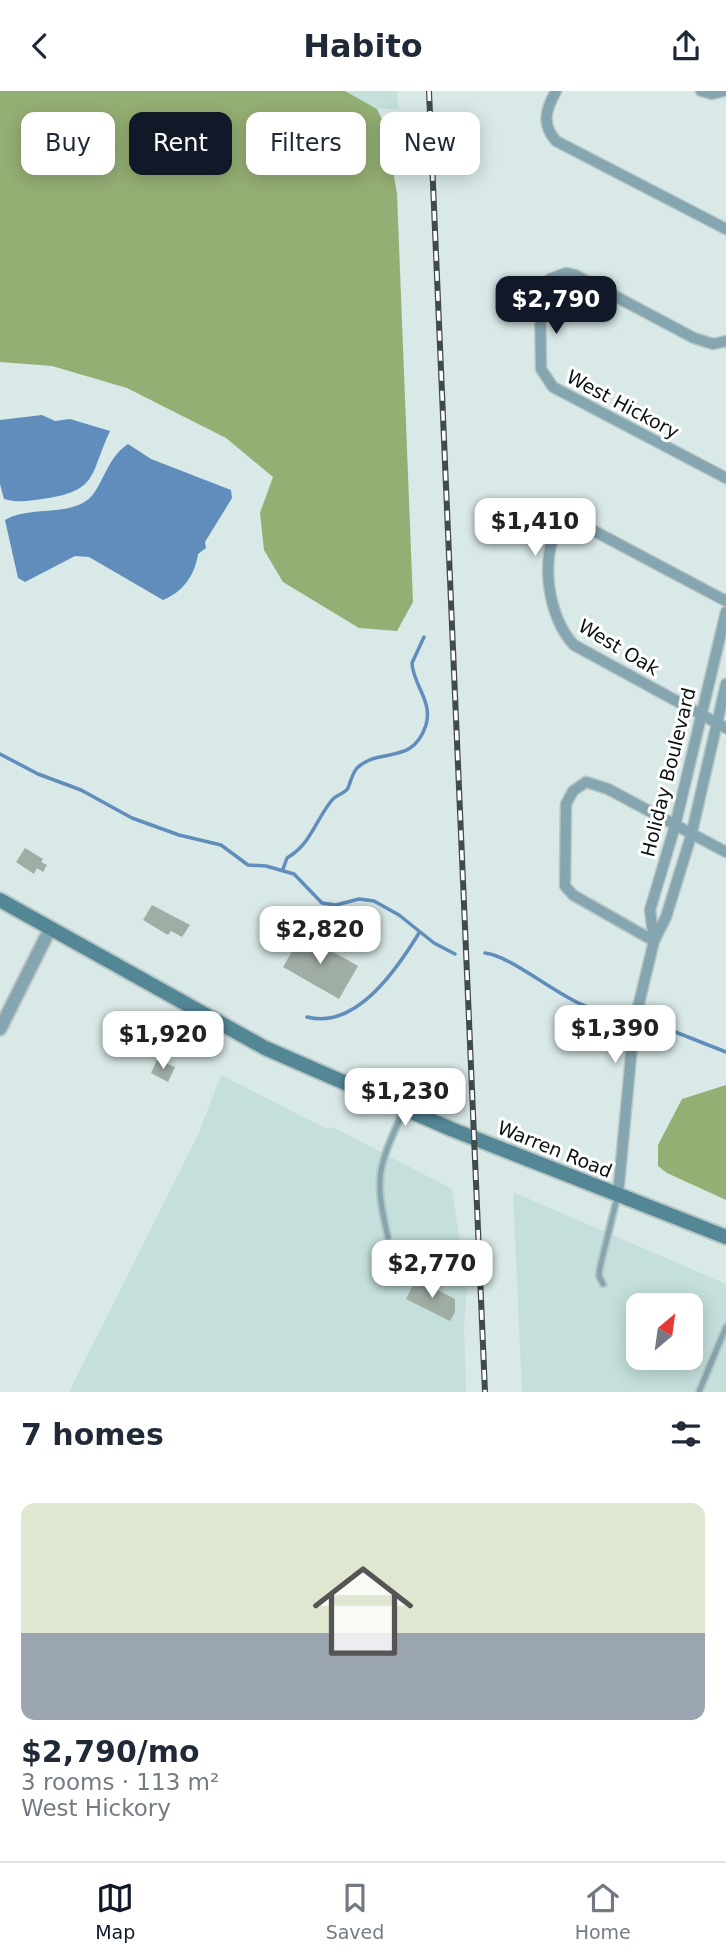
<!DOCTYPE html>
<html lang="en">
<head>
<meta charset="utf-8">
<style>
	body { margin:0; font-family:"DejaVu Sans",sans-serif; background:#f6f6f7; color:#1f2937; height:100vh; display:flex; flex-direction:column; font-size:26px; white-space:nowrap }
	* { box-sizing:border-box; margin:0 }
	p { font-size:23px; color:#747a83 }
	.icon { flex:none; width:38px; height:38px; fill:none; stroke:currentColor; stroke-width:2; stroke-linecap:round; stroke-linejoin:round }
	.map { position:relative; height:1301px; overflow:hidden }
	.panel { display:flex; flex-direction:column; background:#fff; flex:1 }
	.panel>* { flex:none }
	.hud { position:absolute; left:21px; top:21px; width:684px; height:63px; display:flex; gap:14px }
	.needle { width:46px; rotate:29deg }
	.tools { position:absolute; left:626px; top:1202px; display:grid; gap:14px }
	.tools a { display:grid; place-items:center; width:77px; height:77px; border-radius:14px; background:#fff; box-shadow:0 4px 18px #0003; font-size:35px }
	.price { position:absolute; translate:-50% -60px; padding:0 16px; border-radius:14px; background:#fff; color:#222; font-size:23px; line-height:46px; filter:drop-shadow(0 2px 4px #0008) }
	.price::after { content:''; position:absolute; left:50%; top:42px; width:21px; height:16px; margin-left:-10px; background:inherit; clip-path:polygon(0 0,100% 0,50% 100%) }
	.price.selected { background:#111827; color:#fff }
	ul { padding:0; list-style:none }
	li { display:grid; align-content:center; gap:14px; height:371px; padding:0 21px }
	li span { display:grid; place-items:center; height:217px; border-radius:14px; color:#555 }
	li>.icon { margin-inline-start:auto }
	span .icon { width:126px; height:126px; fill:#fffc; stroke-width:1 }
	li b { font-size:30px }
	h2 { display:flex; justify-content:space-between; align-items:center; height:84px; padding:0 21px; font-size:30px }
	.tag { padding:0 24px; border-radius:14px; background:#fff; box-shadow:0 4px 18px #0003; font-size:24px; line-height:63px }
	.tag.selected { background:#111827; color:#fff }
	header { display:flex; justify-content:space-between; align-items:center; height:91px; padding:0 21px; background:#fff; font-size:32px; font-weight:600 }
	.tab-bar { display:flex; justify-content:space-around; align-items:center; height:98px; border-top:2px solid #e0e1e3; background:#fff; font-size:19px; color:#747a83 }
	.tab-bar a { display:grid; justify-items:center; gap:4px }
	.tab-bar .selected { color:#111827 }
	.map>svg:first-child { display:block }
	.built { fill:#c4dfdc; fill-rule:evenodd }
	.forest { fill:#94af74 }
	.water { fill:#608dbc }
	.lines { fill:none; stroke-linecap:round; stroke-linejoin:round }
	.stream { stroke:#608dbc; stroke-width:3.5 }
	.building { fill:#a0ada5 }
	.service-casing { stroke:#b7c6c6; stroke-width:9 }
	.minor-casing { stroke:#b7c6c6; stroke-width:13 }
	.tertiary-casing { stroke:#b7c6c6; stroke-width:16 }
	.secondary-casing { stroke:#b7c6c6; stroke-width:18 }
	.service { stroke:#85a6b0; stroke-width:5 }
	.minor { stroke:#85a6b0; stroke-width:10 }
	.tertiary { stroke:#85a6b0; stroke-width:12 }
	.secondary { stroke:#548796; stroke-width:14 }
	.rail-casing { stroke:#424b4b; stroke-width:6 }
	.rail { stroke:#fff; stroke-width:3.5; stroke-dasharray:10; stroke-linecap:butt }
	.labels { text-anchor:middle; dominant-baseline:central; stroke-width:6; stroke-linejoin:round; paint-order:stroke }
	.street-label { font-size:19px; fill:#0b1111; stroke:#fff }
</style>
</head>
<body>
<header><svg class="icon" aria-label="back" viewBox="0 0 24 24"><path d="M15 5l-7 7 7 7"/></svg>Habito<svg class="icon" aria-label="share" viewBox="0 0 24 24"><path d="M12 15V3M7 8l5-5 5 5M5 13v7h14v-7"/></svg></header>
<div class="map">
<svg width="726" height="1301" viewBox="0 0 726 1301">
	<rect width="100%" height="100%" fill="#d8e9e8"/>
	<path class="built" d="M345 0H397L398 18H377Z
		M221 984 327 1038 333 1036 452 1098 467 1199 464 1236 466 1301H69L198 1044Z
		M513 1101 726 1193V1301H522ZM639 1214H691V1267H639Z"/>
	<path class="forest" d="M0 0H345L377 18 386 37 397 103 413 511 397 540 359 537 283 491 264 459 260 422 273 386 226 347 127 297 52 275 0 271Z
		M726 994V1109L667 1082 658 1075V1054L682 1008Z"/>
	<path class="water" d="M42 324 55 330 70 328 110 340C89 385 99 400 42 408 29 410 17 412 4 408L0 393V329Z
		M128 353 151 368 231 399 232 407 205 451 206 457 198 463C195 484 183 501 163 509L89 466 75 465 25 491 18 487 5 429C29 415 63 425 86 410 102 400 105 368 128 353Z"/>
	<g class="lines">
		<path class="stream" d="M0 663 38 683 81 699 132 727 179 744 221 754 248 774 266 775 294 783 322 812 336 814 359 808 374 810 399 824 434 852 455 863
			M283 778 287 767C311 753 315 730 332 709 337 703 345 703 348 697 351 690 352 683 357 677 380 655 412 676 426 634 433 610 413 594 412 572L424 546
			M485 862C520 866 583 931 612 917
			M307 926C356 939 397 878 419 842
			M650 931 726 961"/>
	</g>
	<path class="building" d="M25 757 43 768 41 771 47 774 43 781 37 777 34 783 16 771Z
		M152 814 190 834 182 846 171 840 168 844 143 829Z
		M302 843 358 875 339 908 283 876Z
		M157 969 175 976 168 991 151 982Z
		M416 1188 455 1208V1221L450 1230 406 1208Z"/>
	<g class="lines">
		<defs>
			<path id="service" d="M388 1146C373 1083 379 1076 404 1018
				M603 1193 599 1185 600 1176 617 1107
				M699 1301 726 1236"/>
			<path id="minor" d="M556 0C546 18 541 33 556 50L726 138
				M701 0 712 3 724 0
				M726 250 713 253 694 247 575 184 566 182 550 188 540 204 541 278 553 296 726 387
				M726 510 579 432 559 435C539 466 548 527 574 554L726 637
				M654 850 573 804 565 795 566 713 573 700 586 691 608 698 726 761
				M654 850 650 819 675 735 726 521
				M618 1104 634 933 654 850 666 826 691 745 726 593"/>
			<path id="tertiary" d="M0 938 50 838"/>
			<path id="secondary" d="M0 809 265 957 451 1038 726 1146"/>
		</defs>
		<use href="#service" class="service-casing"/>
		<use href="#minor" class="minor-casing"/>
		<use href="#tertiary" class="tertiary-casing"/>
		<use href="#secondary" class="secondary-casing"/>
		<use href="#service" class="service"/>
		<use href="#minor" class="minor"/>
		<use href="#tertiary" class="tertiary"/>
		<use href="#secondary" class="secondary"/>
		<defs>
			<path id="rail" d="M429 0 485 1301"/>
		</defs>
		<use href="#rail" class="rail-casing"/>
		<use href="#rail" class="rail"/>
	</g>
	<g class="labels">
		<g class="street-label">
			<text transform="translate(623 313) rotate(28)">West Hickory</text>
			<text transform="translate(619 556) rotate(31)">West Oak</text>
			<text transform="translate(668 681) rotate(-76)">Holiday Boulevard</text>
			<text transform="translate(555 1058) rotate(22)">Warren Road</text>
		</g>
	</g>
</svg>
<div class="tools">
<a><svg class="needle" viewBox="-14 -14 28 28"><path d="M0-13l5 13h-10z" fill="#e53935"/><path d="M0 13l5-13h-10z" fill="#747a83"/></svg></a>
</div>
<b class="price selected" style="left:556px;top:245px">$2,790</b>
<b class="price" style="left:535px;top:467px">$1,410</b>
<b class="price" style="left:320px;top:875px">$2,820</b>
<b class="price" style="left:615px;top:974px">$1,390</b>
<b class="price" style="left:163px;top:980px">$1,920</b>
<b class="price" style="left:405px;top:1037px">$1,230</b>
<b class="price" style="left:432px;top:1209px">$2,770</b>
<div class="hud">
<a class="tag">Buy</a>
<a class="tag selected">Rent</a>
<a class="tag">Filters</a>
<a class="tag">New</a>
</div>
</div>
<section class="panel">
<h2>7 homes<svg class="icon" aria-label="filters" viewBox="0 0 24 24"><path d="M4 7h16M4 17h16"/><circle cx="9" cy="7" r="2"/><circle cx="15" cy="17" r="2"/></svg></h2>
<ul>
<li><span style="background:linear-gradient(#dfe7d0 60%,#9aa5b1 0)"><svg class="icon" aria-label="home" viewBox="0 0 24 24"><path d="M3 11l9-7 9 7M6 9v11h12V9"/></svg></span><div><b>$2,790/mo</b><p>3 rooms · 113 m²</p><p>West Hickory</p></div></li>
</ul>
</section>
<nav class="tab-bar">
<a class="selected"><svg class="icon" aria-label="map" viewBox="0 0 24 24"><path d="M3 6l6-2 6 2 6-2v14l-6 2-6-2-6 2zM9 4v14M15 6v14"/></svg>Map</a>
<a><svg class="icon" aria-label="saved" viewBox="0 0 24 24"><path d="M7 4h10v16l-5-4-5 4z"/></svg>Saved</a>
<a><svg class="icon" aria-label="home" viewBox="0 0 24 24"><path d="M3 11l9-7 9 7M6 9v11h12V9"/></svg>Home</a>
</nav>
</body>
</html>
